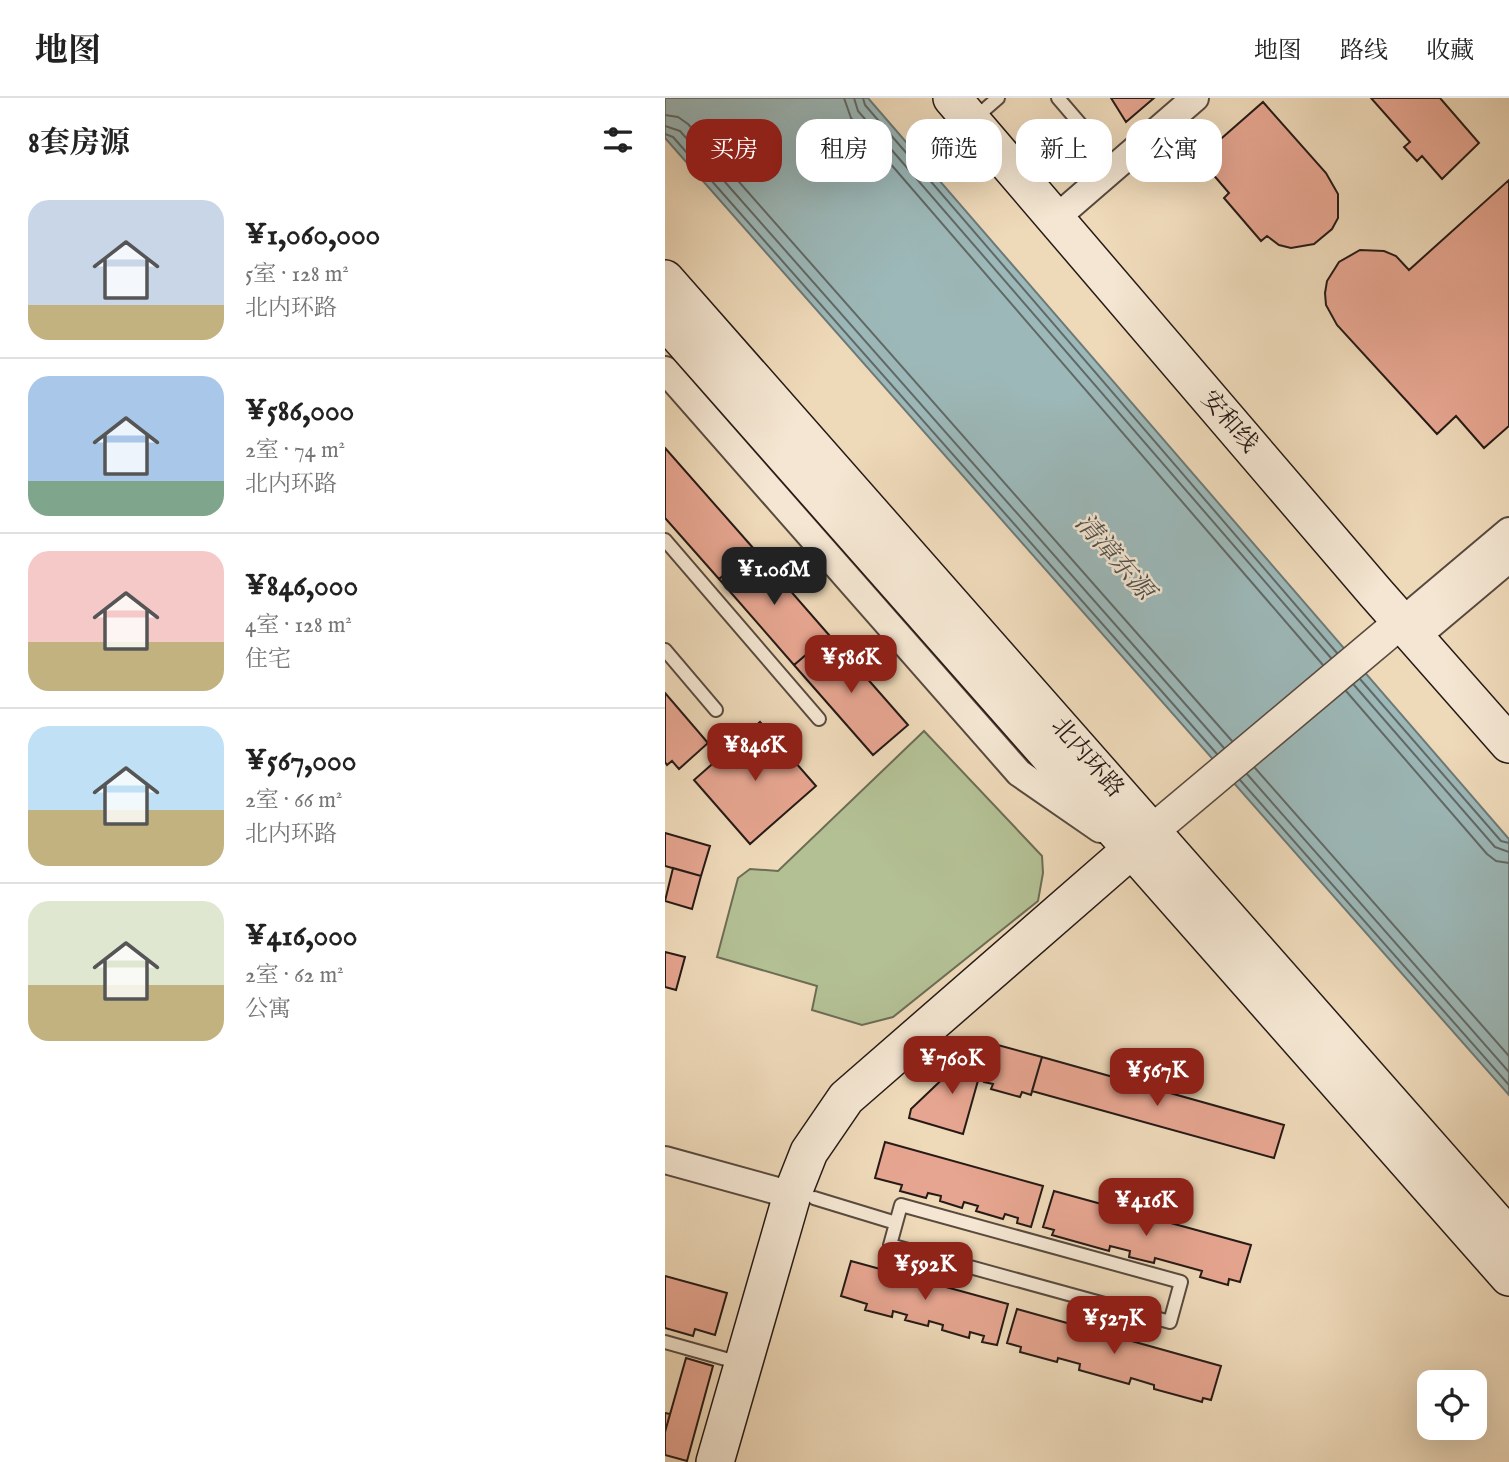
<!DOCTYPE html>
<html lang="zh">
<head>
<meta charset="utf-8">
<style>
	body { margin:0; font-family:"IM FELL English","Noto Serif SC",serif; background:#f6f6f6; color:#222; height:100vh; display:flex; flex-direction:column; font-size:26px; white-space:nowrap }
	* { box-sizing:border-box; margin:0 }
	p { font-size:23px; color:#767676 }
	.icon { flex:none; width:38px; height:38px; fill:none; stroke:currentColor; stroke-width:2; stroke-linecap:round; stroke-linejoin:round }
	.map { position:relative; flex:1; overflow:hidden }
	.sheet { display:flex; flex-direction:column; background:#fff; width:665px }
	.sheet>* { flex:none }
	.guide { position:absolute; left:21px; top:21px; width:665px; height:63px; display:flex; gap:14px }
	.controls { position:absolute; left:752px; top:1272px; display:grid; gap:14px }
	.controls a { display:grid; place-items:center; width:70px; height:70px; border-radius:14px; background:#fff; box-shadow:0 7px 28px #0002; font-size:35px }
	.price { position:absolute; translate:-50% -60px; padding:0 16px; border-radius:14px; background:#8f2418; color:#fff; font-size:23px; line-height:46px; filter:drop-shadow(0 2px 4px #0008) }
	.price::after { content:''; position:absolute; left:50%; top:42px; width:21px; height:16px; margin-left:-10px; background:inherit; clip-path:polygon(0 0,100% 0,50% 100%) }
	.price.on { background:#222; color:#fff }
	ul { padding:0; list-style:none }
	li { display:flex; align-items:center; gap:21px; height:175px; padding:0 28px }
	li+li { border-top:2px solid #e0e0e0 }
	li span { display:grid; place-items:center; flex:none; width:196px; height:140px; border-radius:21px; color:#555 }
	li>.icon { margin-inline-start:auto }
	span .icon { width:84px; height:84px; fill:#fffc; stroke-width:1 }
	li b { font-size:30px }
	h2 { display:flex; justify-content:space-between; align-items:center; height:84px; padding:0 28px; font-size:30px }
	.pill { padding:0 24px; border-radius:21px; background:#fff; box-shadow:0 7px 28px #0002; font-size:24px; line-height:63px }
	.pill.on { background:#8f2418; color:#fff }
	header { display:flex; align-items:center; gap:42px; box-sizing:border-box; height:98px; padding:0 35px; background:#fff; border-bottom:2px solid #e0e0e0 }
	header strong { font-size:33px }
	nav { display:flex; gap:38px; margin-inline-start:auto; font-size:24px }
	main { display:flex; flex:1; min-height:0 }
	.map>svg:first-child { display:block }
	.green { fill:#b3c094; stroke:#6c6d55; stroke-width:2 }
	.water { fill:#9cb8b8; stroke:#6d7977; stroke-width:2 }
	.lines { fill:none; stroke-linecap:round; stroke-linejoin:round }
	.shore { stroke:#616967; stroke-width:2 }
	.building { fill:#e6a590; stroke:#261a16; stroke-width:2 }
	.service-casing { stroke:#584a3f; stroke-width:16 }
	.minor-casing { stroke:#584a3f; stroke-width:30 }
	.tertiary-casing { stroke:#584a3f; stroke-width:35 }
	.secondary-casing { stroke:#261a16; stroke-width:40 }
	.service { stroke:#f4e6d2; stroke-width:12 }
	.minor { stroke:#f4e6d2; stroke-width:26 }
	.tertiary { stroke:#f4e6d2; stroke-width:32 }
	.secondary { stroke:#f4e6d2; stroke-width:37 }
	.labels { text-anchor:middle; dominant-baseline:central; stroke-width:5; stroke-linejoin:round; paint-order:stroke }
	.street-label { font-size:24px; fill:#261a16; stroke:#f4e6d2 }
	.water-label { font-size:26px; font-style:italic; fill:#4f514f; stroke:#f4e6d2 }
</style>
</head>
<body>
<header>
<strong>地图</strong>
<nav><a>地图</a><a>路线</a><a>收藏</a></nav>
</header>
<main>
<section class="sheet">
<h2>8套房源<svg class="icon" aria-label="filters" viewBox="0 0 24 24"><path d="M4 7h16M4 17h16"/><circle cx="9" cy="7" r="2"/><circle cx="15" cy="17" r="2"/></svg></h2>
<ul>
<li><span style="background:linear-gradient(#c9d6e8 75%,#c2b280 0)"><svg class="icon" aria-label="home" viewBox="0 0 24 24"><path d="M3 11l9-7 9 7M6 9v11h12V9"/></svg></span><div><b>¥1,060,000</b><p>5室 · 128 m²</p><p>北内环路</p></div></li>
<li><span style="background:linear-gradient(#a9c7e8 75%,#7fa58c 0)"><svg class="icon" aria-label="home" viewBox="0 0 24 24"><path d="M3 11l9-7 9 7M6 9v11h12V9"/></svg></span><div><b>¥586,000</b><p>2室 · 74 m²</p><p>北内环路</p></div></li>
<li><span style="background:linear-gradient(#f6c9c9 65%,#c2b280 0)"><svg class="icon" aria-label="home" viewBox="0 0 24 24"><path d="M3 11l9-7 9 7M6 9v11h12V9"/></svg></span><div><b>¥846,000</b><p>4室 · 128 m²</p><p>住宅</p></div></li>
<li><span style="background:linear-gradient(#bfe0f5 60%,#c2b280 0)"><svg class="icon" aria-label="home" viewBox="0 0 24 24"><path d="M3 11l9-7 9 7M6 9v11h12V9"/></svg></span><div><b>¥567,000</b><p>2室 · 66 m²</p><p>北内环路</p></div></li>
<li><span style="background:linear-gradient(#dfe7d0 60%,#c2b280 0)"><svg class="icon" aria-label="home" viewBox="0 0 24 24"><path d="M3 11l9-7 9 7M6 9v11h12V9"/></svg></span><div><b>¥416,000</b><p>2室 · 62 m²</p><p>公寓</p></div></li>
</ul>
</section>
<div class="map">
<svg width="844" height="1364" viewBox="0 0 844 1364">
	<rect width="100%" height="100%" fill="#eed9b9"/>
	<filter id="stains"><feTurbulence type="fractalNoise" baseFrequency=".00286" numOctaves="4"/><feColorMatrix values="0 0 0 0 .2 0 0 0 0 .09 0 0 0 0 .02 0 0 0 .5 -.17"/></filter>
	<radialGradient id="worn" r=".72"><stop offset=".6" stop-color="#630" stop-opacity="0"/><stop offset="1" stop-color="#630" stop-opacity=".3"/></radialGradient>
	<path class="green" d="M259 633 377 758 378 775 373 803 228 919 197 927 147 912 152 888 52 859 73 780 85 771 113 773Z"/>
	<path class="water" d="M0 0H203L844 741V997L0 40Z"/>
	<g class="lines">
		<path class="shore" d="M179 0 186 20 658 567
			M189 0 193 13 666 560
			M198 0 200 7 672 555
			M0 17 13 19 23 26 567 643
			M0 28 15 33 559 650
			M0 36 8 39 552 656
			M695 581 836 743 844 745
			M689 587 830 749 844 754
			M681 593 822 756 831 763 844 765
			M590 670 844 958
			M582 676 844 974
			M575 682 844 987"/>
	</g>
	<path class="building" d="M446 0H489L461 24Z
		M706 0H775L814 45 777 81 757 58 752 63 739 49 745 44Z
		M598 4 661 75 673 96V120L667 131 649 146 626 150 614 147 602 138 596 143 559 100 564 95 534 60Z
		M844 82V328L819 350 791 318 772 336 672 227 661 207 660 195 662 183 674 164 695 152 719 153 731 158 744 172Z
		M0 350 89 451 54 481 0 420Z
		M89 451 164 537 129 567 54 481Z
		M164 537 243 627 208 657 129 567Z
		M0 595 43 645 14 671 7 663 2 667 0 664Z
		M95 624 151 688 85 746 29 682Z
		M0 735 45 748 36 778 0 768Z
		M8 770 36 778 27 811 0 803Z
		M0 854 20 859 11 892 0 889Z
		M329 946 377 959 366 997 357 994 355 999 326 991 328 986 319 984Z
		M310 950 321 954 298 1036 244 1020 246 1011Z
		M377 959 619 1027 609 1060 367 993Z
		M220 1044 378 1088 366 1129 352 1125 353 1120 340 1116 338 1121 311 1113 313 1108 299 1104 297 1110 275 1103 276 1098 263 1095 261 1100 235 1093 237 1087 210 1080Z
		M389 1093 586 1147 575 1184 564 1181 563 1187 535 1179 537 1173 490 1160 489 1165 464 1159 465 1153 445 1148 444 1153 387 1137 389 1132 378 1129Z
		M186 1163 343 1206 332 1247 317 1244 319 1238 305 1234 304 1240 277 1232 278 1227 264 1223 263 1228 240 1222 242 1217 228 1213 227 1219 200 1212 202 1206 176 1198Z
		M0 1178 62 1195 50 1237 30 1231 28 1238 0 1230Z
		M352 1211 556 1268 546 1302 538 1300 537 1304 489 1291V1287L466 1280 464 1286 414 1272 415 1266 393 1260 392 1264 355 1254 356 1249 342 1245Z
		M21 1260 48 1268 22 1363 0 1357V1334Z
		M0 1315 5 1316 0 1334Z"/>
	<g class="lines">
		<defs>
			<path id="service" d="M393 0 423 35
				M310 20 333 0
				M0 442 154 621
				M0 552 51 612
				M149 1100 231 1125
				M236 1107 516 1184 505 1224 225 1147Z
				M0 1244 75 1265"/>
			<path id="minor" d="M390 121 530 0
				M0 272 354 675 435 731
				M736 524 844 433
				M750 540 844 461
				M0 1062 127 1097"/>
			<path id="tertiary" d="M486 734 736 524"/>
			<path id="secondary" d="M287 0 710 494 844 646
				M0 181 844 1139
				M0 222 844 1179
				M50 1364 127 1097 144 1054 181 1000 483 737"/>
		</defs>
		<use href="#service" class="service-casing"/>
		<use href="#minor" class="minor-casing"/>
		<use href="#tertiary" class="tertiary-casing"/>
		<use href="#secondary" class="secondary-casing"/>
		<use href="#service" class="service"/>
		<use href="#minor" class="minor"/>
		<use href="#tertiary" class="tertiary"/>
		<use href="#secondary" class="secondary"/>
	</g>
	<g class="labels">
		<g class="street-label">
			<text transform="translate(564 324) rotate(49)">安和线</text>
			<text transform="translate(422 660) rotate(49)">北内环路</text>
		</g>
		<g class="water-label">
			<text transform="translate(449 459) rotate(49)">清漳东源</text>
		</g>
	</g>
	<rect width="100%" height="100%" filter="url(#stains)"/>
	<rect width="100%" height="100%" fill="url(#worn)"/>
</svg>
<div class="controls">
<a><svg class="icon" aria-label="locate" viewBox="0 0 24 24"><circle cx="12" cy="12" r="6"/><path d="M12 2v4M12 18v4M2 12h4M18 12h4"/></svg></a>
</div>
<b class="price on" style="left:109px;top:509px">¥1.06M</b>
<b class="price" style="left:186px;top:597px">¥586K</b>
<b class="price" style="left:90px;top:685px">¥846K</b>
<b class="price" style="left:287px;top:998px">¥760K</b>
<b class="price" style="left:492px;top:1010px">¥567K</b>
<b class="price" style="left:481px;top:1140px">¥416K</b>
<b class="price" style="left:260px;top:1204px">¥592K</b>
<b class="price" style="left:449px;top:1258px">¥527K</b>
<div class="guide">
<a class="pill on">买房</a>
<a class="pill">租房</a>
<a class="pill">筛选</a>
<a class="pill">新上</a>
<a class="pill">公寓</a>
</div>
</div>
</main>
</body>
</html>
